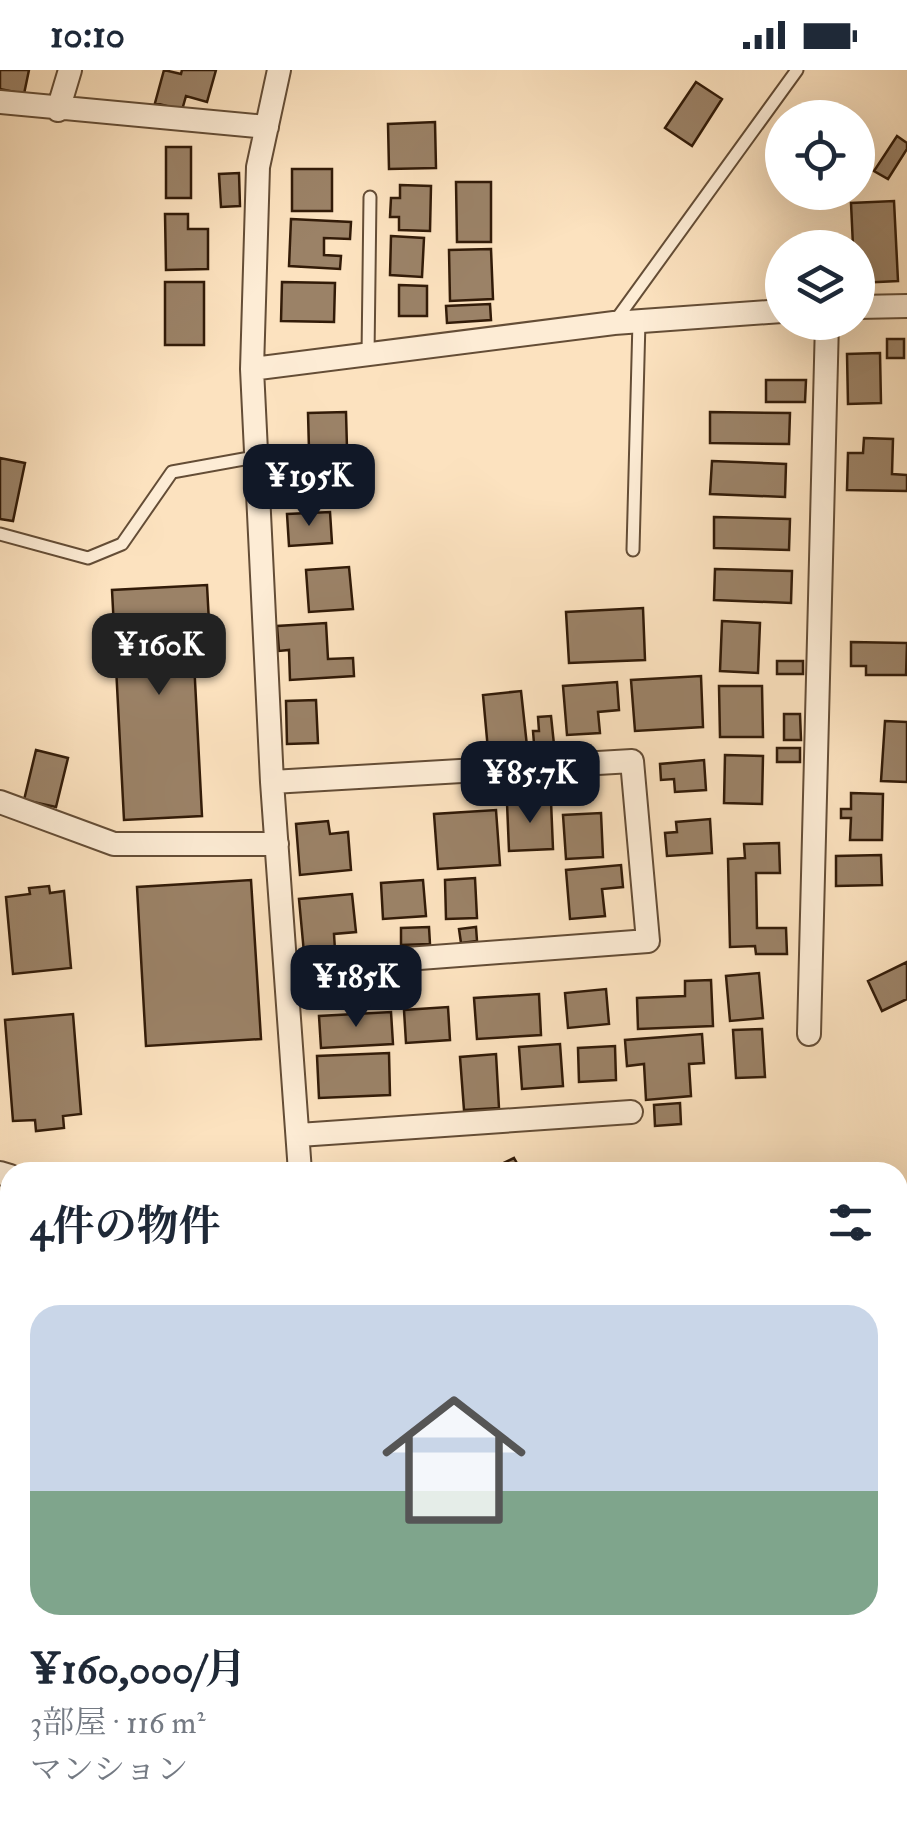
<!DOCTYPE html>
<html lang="ja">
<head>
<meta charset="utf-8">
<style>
	body { margin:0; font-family:"IM FELL Double Pica","Noto Serif JP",serif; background:#f2f2f3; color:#1f2937; height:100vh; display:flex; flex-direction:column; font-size:38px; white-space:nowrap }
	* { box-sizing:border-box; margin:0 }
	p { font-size:32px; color:#747a83 }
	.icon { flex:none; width:55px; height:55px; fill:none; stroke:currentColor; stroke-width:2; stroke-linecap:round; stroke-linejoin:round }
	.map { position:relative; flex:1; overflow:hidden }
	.drawer { position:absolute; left:0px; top:1092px; width:908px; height:672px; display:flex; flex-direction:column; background:#fff; border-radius:30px 30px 0 0; box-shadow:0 10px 40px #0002 }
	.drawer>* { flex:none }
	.tools { position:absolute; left:765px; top:30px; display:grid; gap:20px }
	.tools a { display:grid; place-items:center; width:110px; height:110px; border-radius:50%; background:#fff; box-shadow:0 10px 40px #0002; font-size:50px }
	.price { position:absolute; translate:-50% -85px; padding:0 22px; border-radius:20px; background:#111827; color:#fff; font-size:32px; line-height:65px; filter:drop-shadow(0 2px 5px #0008) }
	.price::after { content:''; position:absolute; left:50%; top:60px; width:30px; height:22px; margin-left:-15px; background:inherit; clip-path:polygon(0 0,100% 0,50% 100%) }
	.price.current { background:#222; color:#fff }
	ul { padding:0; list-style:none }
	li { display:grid; align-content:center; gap:20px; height:530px; padding:0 30px }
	li span { display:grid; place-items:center; height:310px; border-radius:30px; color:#555 }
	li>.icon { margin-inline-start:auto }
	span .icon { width:180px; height:180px; fill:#fffc; stroke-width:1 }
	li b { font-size:42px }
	h2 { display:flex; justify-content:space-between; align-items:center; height:120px; padding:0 30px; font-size:42px }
	.status { display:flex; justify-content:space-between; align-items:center; height:70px; padding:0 50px; background:#fff; direction:ltr }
	.status svg { height:28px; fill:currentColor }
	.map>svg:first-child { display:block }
	.building { fill:#9b8267; stroke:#321b08; stroke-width:2.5 }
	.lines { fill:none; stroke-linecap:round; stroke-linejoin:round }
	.service-casing { stroke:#644d36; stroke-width:15 }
	.minor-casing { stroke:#644d36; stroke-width:26 }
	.primary-casing { stroke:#321b08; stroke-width:41 }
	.service { stroke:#fdecd5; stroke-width:11 }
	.minor { stroke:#fdecd5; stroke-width:22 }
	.primary { stroke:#fce2bf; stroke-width:38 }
</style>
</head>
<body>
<div class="status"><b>10:10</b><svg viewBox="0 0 49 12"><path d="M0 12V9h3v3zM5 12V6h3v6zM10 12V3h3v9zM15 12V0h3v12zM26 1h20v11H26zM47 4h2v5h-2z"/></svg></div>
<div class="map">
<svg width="907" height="1764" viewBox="0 0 907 1764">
	<rect width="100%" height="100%" fill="#fce2bf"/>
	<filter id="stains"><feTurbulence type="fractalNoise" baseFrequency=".002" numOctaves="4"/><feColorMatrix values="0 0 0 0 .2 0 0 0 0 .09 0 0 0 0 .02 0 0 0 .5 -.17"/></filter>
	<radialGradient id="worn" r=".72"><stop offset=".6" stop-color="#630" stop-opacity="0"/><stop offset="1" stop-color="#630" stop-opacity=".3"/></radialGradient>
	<path class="building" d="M0 0H29L24 24 0 19Z
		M164 0 181 4 182 0H216L207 32 186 26 182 40 155 33Z
		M696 12 722 29 692 76 665 58Z
		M435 52 436 98 389 99 388 54Z
		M897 66 907 73V79L888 109 874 101Z
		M166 77H191V128H166Z
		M292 99H332V141H292Z
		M239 103 240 136 221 137 219 104Z
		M456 112H491V172H457Z
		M400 115 431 116 430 161 399 160V147H390L391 128H400Z
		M894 131 898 211 858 213V178L817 177 853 176 851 133Z
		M165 144H188V159H208V199L166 200Z
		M291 149 351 152 350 169 324 168V185L341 186 340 199 289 196Z
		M391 166 424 168 422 207 390 205Z
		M491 179 493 229 450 231 449 180Z
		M165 212H204V275H165Z
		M282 212 335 213 334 252 281 251Z
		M399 215 427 216V246H399Z
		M490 234 491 250 447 253 446 236Z
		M887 269H904V288H887Z
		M880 283 881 333 848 334 847 284Z
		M766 310H806L805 332H766Z
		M346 342 348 416 310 417 308 343Z
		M710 342 790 343 789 374 710 373Z
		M864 368 893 369 892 404 907 405V421L847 420 848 383H863Z
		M0 388 25 393 13 451 0 449Z
		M712 391 786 394 785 427 710 424Z
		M330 442 332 473 289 476 287 444Z
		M714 447 790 449 789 480 714 478Z
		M349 497 353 539 309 542 306 500Z
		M715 499 792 501 791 533 714 530Z
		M207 515 210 571 193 572 202 746 124 750 112 520Z
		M643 538 645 590 569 593 566 542Z
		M722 551 760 553 758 603 720 601Z
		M326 553 328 589 353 588 354 606 290 610 289 580 279 581 277 556Z
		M851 572 907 573 906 605H866V596H851Z
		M777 591H803V604H777Z
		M701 606 703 657 635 661 631 610Z
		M617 612 619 640 598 642 600 663 567 665 563 616Z
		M719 616H762L763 667H720Z
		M521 621 527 676 488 680 483 625Z
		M316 630 318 673 287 674 286 631Z
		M784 644H800L801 670H784Z
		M551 646 555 684 535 686 533 661H539L538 647Z
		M885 651 907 652V712L881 711Z
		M777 678H800V692H777Z
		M36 680 68 688 56 737 24 730Z
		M725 685 763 686 762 734 724 733Z
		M704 690 706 720 675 722 674 709 661 710 660 694Z
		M851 723 883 724 882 770H850L851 748H841V739H851Z
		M551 731 553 779 509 781 507 733Z
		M496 740 500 795 438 799 434 744Z
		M601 743 603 787 566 789 563 745Z
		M710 749 712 783 667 786 665 763 677 762 676 752Z
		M328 751 330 764 348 762 351 800 300 805 296 754Z
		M779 773 780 803H756L757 858H786L787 884H756L755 876 730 877 728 789 745 788 744 774Z
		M881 785 882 815 836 816V786Z
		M621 795 623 817 602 819 605 846 570 849 566 800Z
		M475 808 477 848 446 849 445 810Z
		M251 810 261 969 146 976 137 817Z
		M423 810 426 846 383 849 381 813Z
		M49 816 50 823 64 821 71 898 13 904 6 827 30 824 29 818Z
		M352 824 356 862 334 864 335 880 304 883 299 829Z
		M429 857 430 874 401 875V858Z
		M476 857 477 871 461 873 459 859Z
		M907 892V929L882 941 868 911Z
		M759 903 763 948 730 951 726 906Z
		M711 910 713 956 638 959 637 928 685 926V911Z
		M606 919 609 954 568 958 565 923Z
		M539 924 541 965 477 969 474 928Z
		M448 937 450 970 406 973 404 940Z
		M391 942 393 974 321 978 319 946Z
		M73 944 81 1044 63 1046 64 1058 36 1061 35 1050 13 1051 5 950Z
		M762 959 765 1007 736 1008 733 960Z
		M702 964 704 993 689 994 691 1026 646 1030 644 994 627 996 625 970Z
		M560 974 563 1016 522 1019 519 977Z
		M615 976 616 1010 579 1012 578 978Z
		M389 983 390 1025 319 1028 317 986Z
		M496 984 499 1038 464 1040 460 987Z
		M680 1033 681 1054 655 1056 654 1035Z
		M514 1088 522 1102H485Z
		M0 1139 10 1142V1165L5 1175 0 1173Z
		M4 1355 8 1376 0 1378V1356Z
		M10 1403V1434L1 1406Z
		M898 1468 907 1470V1548L898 1547Z
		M7 1637 10 1670 0 1673V1639Z
		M341 1755H382L381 1764H340Z
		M625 1755H656L655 1764H625Z
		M121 1757 202 1759V1764H121Z"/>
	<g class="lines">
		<defs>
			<path id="service" d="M616 250 797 0
				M368 286 370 127
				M0 464 88 488 122 474 172 402 255 387
				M633 480 639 251
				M416 1764V1755"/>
			<path id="minor" d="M279 0 258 97 252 299 272 712 300 1102
				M0 32 267 57
				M58 40 70 0
				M858 237 907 236
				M252 299 614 253 782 241
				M272 712 632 691 648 871 286 898
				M0 732 114 774H277
				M809 964 827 252
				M299 1065 631 1042
				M0 1103 10 1106
				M0 1451 10 1482
				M101 1755 105 1764
				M217 1755V1764
				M803 1764 804 1755"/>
			<path id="primary" d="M0 1613 10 1614
				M898 1626H907"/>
		</defs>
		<use href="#service" class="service-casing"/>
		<use href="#minor" class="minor-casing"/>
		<use href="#primary" class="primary-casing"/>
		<use href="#service" class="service"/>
		<use href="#minor" class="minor"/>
		<use href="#primary" class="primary"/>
	</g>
	<rect width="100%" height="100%" filter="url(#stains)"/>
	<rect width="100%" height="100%" fill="url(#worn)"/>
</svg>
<div class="tools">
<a><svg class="icon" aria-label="locate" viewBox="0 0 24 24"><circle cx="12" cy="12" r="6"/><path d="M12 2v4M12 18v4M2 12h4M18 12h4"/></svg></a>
<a><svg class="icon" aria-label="layers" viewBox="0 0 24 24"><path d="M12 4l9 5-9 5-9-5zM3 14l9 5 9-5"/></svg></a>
</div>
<b class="price" style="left:309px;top:459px">¥195K</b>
<b class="price current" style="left:159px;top:628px">¥160K</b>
<b class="price" style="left:530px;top:756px">¥85.7K</b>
<b class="price" style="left:356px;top:960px">¥185K</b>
<section class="drawer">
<h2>4件の物件<svg class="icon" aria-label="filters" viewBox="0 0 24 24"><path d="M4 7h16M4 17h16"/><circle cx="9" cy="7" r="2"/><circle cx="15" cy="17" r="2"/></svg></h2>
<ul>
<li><span style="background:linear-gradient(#c9d6e8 60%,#7fa58c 0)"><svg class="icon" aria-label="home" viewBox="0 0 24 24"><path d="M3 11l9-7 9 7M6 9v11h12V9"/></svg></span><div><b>¥160,000/月</b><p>3部屋 · 116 m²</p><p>マンション</p></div></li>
</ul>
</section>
</div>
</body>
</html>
